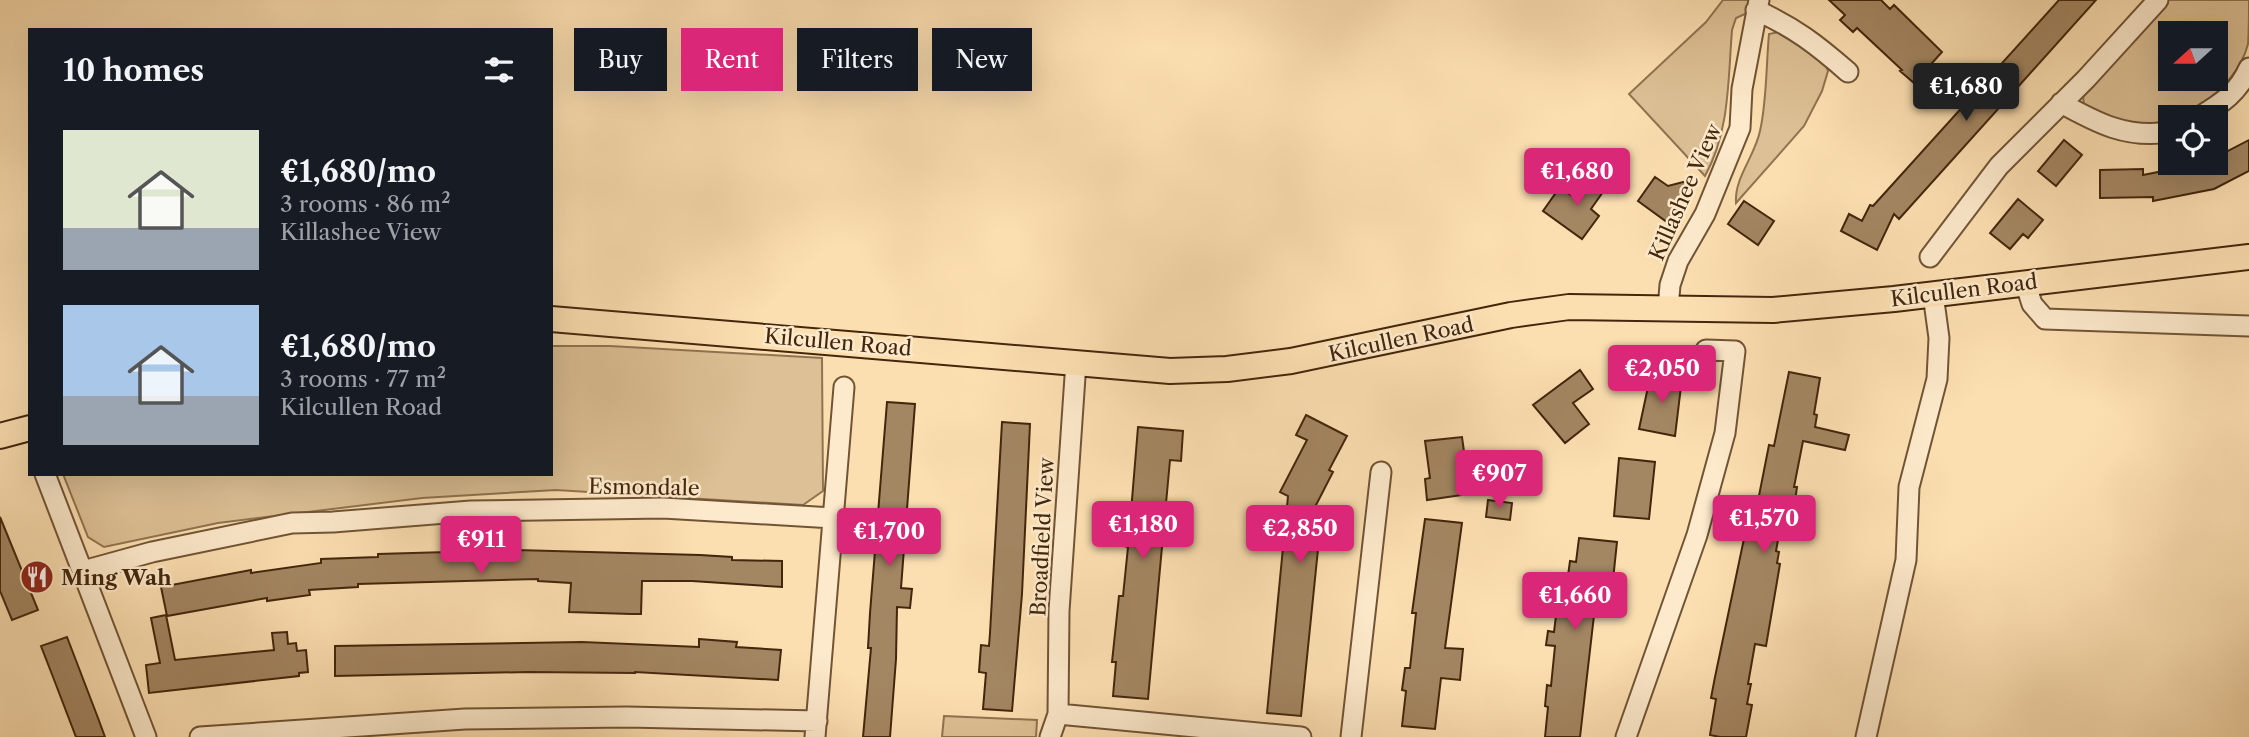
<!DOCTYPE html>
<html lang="en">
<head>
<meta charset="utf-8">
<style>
	body { margin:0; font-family:"Libre Caslon Text",serif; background:#242831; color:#f1f3f6; height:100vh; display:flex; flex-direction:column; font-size:26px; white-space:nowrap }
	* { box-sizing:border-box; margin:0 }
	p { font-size:23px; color:#9ea1a6 }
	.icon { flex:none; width:38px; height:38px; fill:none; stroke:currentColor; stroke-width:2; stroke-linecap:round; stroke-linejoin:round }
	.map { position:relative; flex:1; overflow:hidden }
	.details { position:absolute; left:28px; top:28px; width:525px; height:448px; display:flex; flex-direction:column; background:#171b24; border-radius:0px; box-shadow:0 7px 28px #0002 }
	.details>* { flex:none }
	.top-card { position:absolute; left:574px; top:28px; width:665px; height:63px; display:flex; gap:14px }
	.needle { width:46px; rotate:249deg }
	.controls { position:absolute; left:2158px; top:21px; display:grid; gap:14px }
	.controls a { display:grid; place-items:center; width:70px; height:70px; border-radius:0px; background:#171b24; box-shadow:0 7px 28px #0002; font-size:35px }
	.price { position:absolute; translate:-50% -60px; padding:0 16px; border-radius:7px; background:#db2777; color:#fff; font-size:23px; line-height:46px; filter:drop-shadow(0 2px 4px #0008) }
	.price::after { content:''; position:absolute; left:50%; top:42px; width:21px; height:16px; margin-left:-10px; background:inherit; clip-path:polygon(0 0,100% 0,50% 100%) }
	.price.active { background:#222; color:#fff }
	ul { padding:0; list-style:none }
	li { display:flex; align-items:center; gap:21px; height:175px; padding:0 35px }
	li span { display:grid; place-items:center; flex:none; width:196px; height:140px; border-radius:0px; color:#555 }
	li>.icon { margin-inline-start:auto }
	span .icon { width:84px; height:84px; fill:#fffc; stroke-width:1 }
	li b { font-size:30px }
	h2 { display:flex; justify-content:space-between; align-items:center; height:84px; padding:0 35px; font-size:30px }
	.pill { padding:0 24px; border-radius:0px; background:#171b24; box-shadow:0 7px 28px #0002; font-size:24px; line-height:63px }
	.pill.active { background:#db2777; color:#fff }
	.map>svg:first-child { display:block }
	.green { fill:#ddc095; stroke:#907350; stroke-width:2; fill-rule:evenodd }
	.building { fill:#a38662; stroke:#43260c; stroke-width:2 }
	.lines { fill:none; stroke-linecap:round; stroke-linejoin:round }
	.minor-casing { stroke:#715435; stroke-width:23 }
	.major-casing { stroke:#43260c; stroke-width:28 }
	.minor { stroke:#fdeacc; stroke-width:19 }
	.major { stroke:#fcdfb1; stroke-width:24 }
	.labels { text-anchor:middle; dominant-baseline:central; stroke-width:5; stroke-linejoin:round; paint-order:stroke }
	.street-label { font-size:21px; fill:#43260c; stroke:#fdeacc }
	.poi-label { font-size:21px; font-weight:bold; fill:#43260c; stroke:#fdeacc; text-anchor:start }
</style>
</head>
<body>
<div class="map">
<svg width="2249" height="737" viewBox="0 0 2249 737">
	<rect width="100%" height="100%" fill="#fcdfb1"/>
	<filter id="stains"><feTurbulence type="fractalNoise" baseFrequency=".00286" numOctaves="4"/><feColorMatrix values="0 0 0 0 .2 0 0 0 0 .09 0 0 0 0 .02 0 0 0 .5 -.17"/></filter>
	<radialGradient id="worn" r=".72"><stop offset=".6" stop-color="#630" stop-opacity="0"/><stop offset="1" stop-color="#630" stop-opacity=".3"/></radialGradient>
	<path class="green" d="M1723 0H1752L1745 14 1736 18 1732 30C1728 79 1730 131 1705 176L1629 94 1706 22Z
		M2166 0H2249C2249 14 2249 30 2248 44 2236 92 2173 132 2126 123 2112 121 2098 114 2084 110L2083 92ZM2170 33H2216V79H2170Z
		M1784 31 1822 56 1828 71 1822 91 1804 126 1736 203C1734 178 1755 156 1760 131 1767 100 1766 66 1769 34Z
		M551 346H610L822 358 823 491 803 505 556 490 422 498 218 523 104 547 88 537 63 474H551Z
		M944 716 1037 720 1036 737H942Z"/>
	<path class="building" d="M1829 0H1881L1890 9 1894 5 1942 52 1914 83 1900 71 1902 70 1857 28 1853 32 1840 20 1845 15Z
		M2059 0H2096L1899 219 1894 214 1877 250 1841 231 1849 214 1862 221 1870 205 1873 206Z
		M2064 140 2082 155 2056 186 2038 171Z
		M2249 140V171L2214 189 2153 201V197L2100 198V170L2143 169V175L2203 163H2216V157Z
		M1599 173 1610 182 1591 209 1599 216 1582 239 1543 211 1560 187 1579 201Z
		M1655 177 1668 186 1687 181 1689 200 1671 225 1638 201Z
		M2018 199 2043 220 2028 238 2023 234 2010 249 1990 233Z
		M1744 201 1774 221 1758 245 1728 224Z
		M1580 370 1593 389 1573 403 1589 424 1565 443 1533 405Z
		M1789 372 1820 378 1814 414 1817 415 1815 427 1849 435 1845 450 1803 441 1794 487H1797L1794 508 1784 506 1776 551 1779 552 1777 563 1780 564 1766 646 1755 644 1748 684H1751L1747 704 1752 705 1746 737H1720L1710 735 1716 699 1711 698 1715 677 1750 510 1756 511 1769 445 1774 446Z
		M1651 373 1682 378 1675 436 1639 429Z
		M887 402 915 404 901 588 912 589 910 608 897 607 896 659 890 737H863L871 648H868L870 613Z
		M1306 415 1347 436 1329 470 1333 472 1314 509 1322 510 1301 716 1267 713 1288 496 1280 492 1307 440 1296 435Z
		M1002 422 1030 424 1022 594 1012 711 983 709 986 673 979 672 981 645 989 646 990 633Z
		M1138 427 1183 431 1181 461 1170 460 1148 699 1113 696 1116 662H1112L1119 596H1123L1128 547 1124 546 1126 524H1130Z
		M1462 437 1465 459 1472 458 1476 493 1427 500 1425 479 1430 478 1425 441Z
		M1619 458 1655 462 1649 519 1614 516Z
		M1488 500 1512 503 1510 520 1486 517Z
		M0 517 38 610 12 620 0 591Z
		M1425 519 1462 523 1445 648 1463 649 1460 680 1441 678 1435 729 1402 726 1406 691 1402 690 1405 668H1410L1416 613H1412Z
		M1579 538 1617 542 1611 599 1596 598 1580 737H1545L1548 707 1545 706 1547 685 1551 686 1555 646 1546 645 1548 631 1554 632 1558 599 1534 596 1535 580 1567 583 1570 561 1576 562Z
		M516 550 700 555 732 557V560L782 561V587L692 581H642L641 614H631L569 612 571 583 538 581V579L358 584V587L309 590 310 595 267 601V598L167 616 161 587 251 570V573L321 563V559L378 557V554Z
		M166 615 175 660 274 650 272 633 287 632 288 644 296 643 297 651 306 650 308 672 299 673V676L149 693 146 665 160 663 151 618Z
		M67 637 98 718 105 737H76L53 677 41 646Z
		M699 639 737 642 736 647 781 650 778 680 635 672V673L528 672 335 676V646L582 642 699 647Z"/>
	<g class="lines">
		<defs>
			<path id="minor" d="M1756 10C1795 28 1816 44 1848 72
				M2061 103C2097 123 2127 139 2170 132
				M2199 117C2222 103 2238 93 2249 68
				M1930 257 1999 166 2086 79 2158 0
				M2025 282 2032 304 2045 319 2249 326
				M1668 309 1670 285 1678 261 1705 214 1740 128 1742 89 1759 0
				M45 474 146 737
				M83 571 152 552 292 523 333 522 471 511 663 508 833 518
				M1058 714 1301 737
				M200 737 465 719 627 717 817 721
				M815 737 844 387
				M1050 737 1058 714 1059 611 1076 362
				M1351 737 1381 472
				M1626 737 1697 535 1725 433 1735 351 1706 350
				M1866 737 1906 560 1909 487 1937 379 1939 338 1933 294"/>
			<path id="major" d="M551 319 1170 371 1227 369 1291 361 1511 315 1569 307 1773 310 1894 299 2249 257
				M0 436 30 428"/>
		</defs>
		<use href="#minor" class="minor-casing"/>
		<use href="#major" class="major-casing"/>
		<use href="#minor" class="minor"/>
		<use href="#major" class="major"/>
	</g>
	<defs>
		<symbol id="restaurant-disc" viewBox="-11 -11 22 22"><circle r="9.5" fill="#8f2418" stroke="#fdeacc"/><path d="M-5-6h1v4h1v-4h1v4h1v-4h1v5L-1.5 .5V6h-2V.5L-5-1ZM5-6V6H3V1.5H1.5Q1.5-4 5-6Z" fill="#fff"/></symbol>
	</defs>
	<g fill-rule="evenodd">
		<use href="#restaurant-disc" x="18" y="558" width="38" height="38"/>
	</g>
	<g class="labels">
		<g class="street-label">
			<text transform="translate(1685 192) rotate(-66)">Killashee View</text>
			<text transform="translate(1964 290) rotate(-7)">Kilcullen Road</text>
			<text transform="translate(1401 339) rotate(-12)">Kilcullen Road</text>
			<text transform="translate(838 342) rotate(5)">Kilcullen Road</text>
			<text transform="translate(644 487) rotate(1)">Esmondale</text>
			<text transform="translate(1042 537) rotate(-87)">Broadfield View</text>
		</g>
		<g class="poi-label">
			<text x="61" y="577">Ming Wah</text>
		</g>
	</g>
	<rect width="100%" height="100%" filter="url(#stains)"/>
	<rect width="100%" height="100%" fill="url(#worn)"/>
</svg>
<div class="controls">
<a><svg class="needle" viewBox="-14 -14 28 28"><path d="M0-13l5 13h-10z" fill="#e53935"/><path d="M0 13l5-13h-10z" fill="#9ea1a6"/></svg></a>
<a><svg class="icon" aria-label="locate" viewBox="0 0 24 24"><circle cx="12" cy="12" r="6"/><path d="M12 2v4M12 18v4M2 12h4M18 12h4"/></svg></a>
</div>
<b class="price active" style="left:1966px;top:123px">€1,680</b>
<b class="price" style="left:1577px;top:208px">€1,680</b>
<b class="price" style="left:1662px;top:405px">€2,050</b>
<b class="price" style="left:1499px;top:510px">€907</b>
<b class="price" style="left:1764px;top:555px">€1,570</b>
<b class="price" style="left:1143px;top:561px">€1,180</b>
<b class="price" style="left:1300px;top:565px">€2,850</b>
<b class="price" style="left:889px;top:568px">€1,700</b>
<b class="price" style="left:481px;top:576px">€911</b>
<b class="price" style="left:1575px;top:632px">€1,660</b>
<div class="top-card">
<a class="pill">Buy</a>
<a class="pill active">Rent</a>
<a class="pill">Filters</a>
<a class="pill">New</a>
</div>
<section class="details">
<h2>10 homes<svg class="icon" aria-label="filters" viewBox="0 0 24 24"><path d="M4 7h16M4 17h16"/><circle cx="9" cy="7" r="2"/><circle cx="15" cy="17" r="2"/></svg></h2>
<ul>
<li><span style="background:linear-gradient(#dfe7d0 70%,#9aa5b1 0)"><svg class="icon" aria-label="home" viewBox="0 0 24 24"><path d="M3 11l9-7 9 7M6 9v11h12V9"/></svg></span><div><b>€1,680/mo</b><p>3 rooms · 86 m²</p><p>Killashee View</p></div></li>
<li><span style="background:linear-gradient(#a9c7e8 65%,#9aa5b1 0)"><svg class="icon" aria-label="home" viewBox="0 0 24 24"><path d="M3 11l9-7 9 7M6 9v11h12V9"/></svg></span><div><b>€1,680/mo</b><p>3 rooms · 77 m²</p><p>Kilcullen Road</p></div></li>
</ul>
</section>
</div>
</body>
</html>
